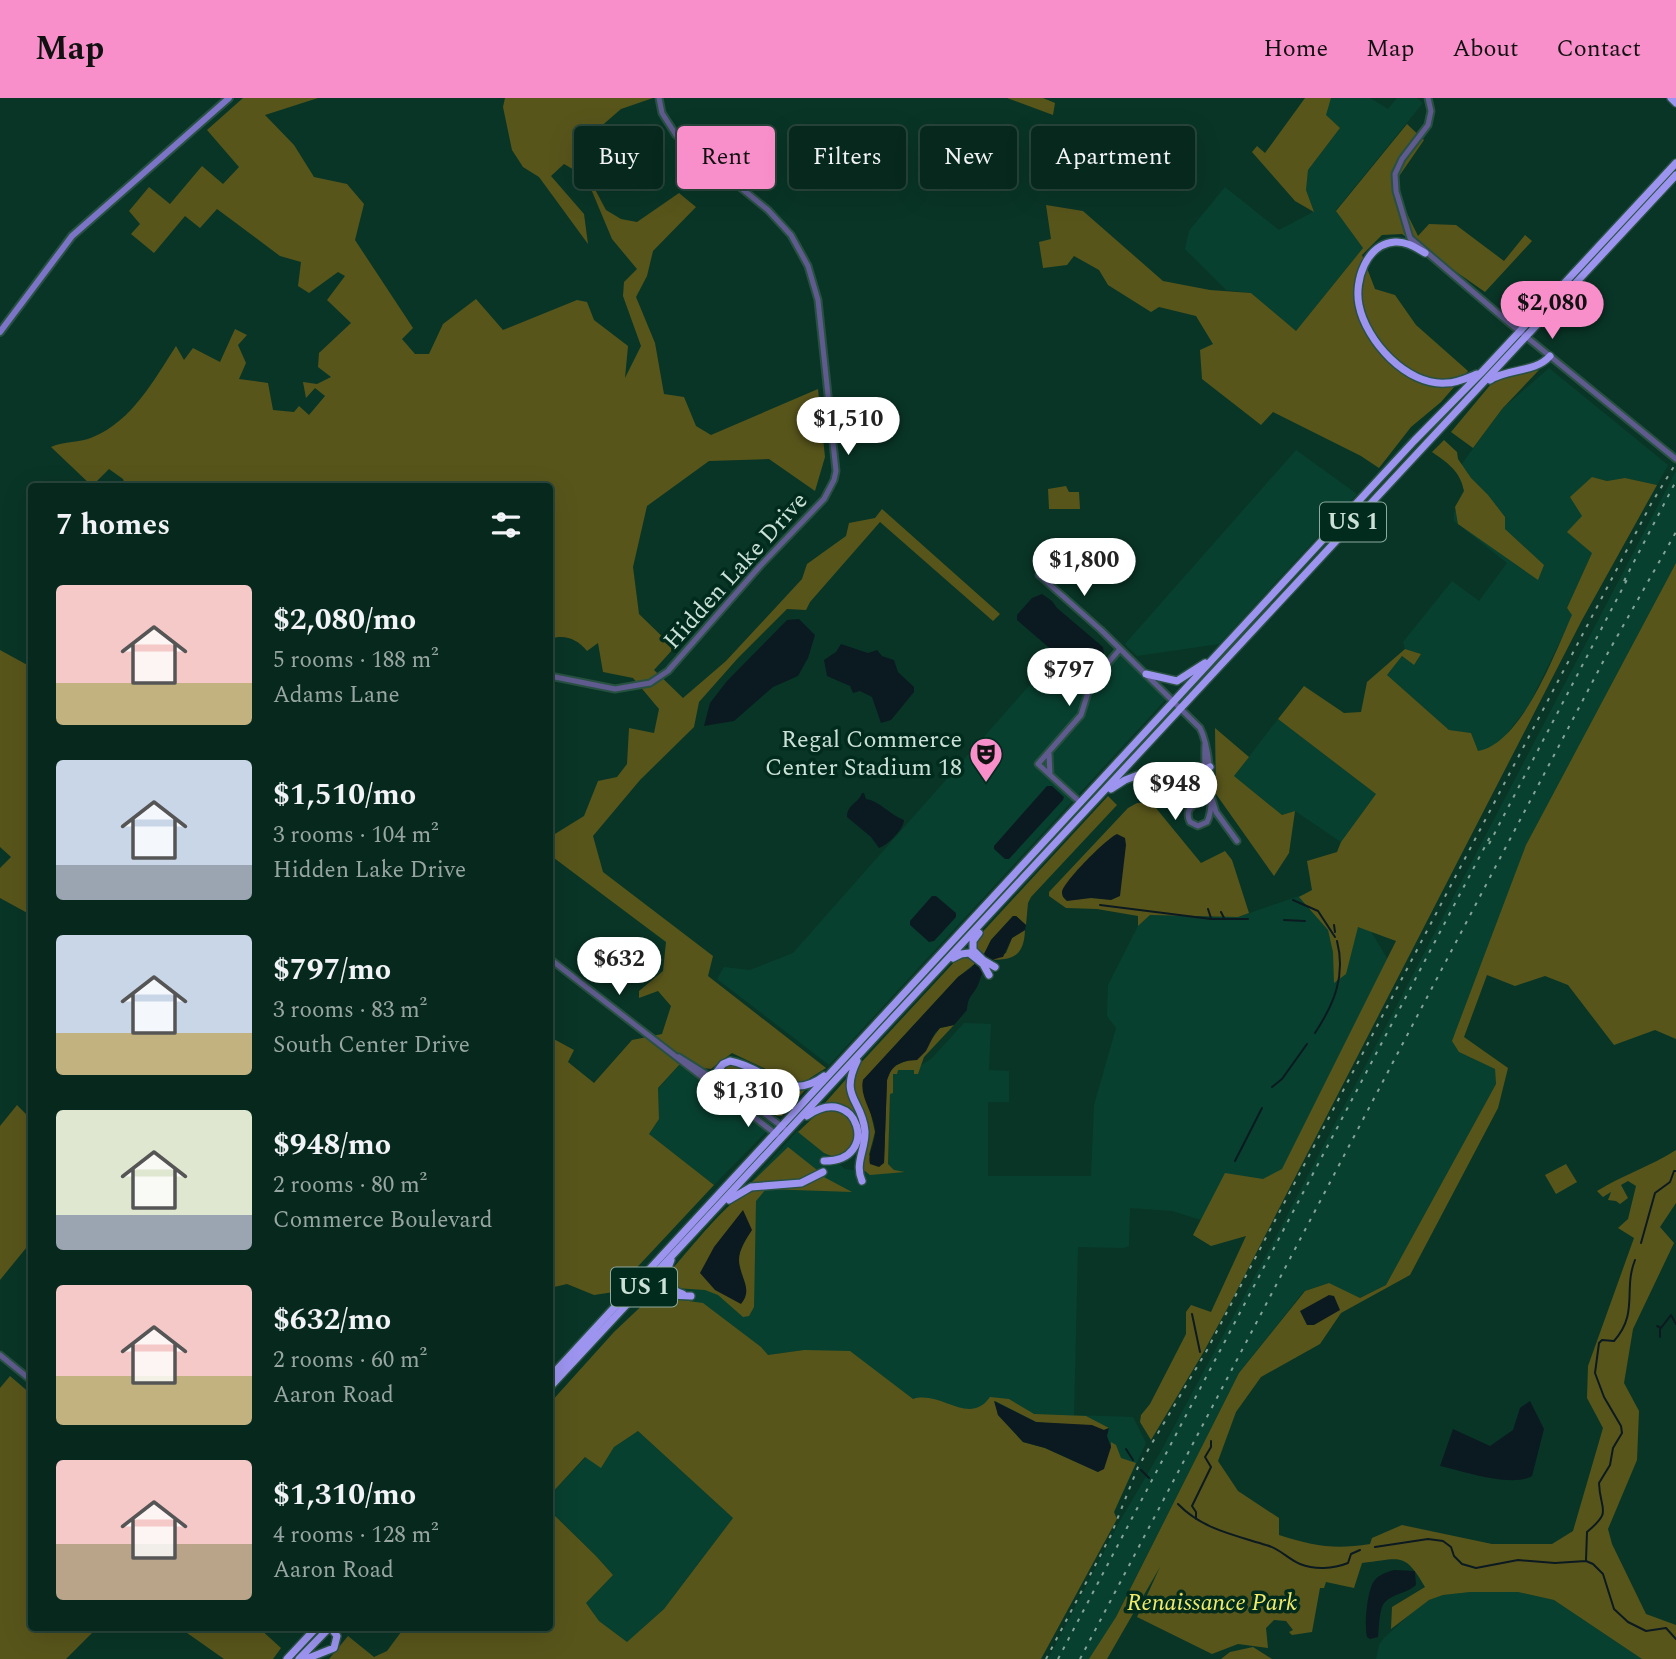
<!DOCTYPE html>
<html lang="en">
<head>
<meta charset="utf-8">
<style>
	body { margin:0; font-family:Spectral,serif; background:#103025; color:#f1f3f6; height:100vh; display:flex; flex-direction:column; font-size:26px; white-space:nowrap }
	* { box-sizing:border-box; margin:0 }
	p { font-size:23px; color:#98a6a3 }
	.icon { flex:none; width:38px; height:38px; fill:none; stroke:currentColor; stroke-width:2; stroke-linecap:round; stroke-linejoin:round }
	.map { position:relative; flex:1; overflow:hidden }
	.side { position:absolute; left:28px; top:385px; width:525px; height:1148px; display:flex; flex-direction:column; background:#07281c; border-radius:7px; box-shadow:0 7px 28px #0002,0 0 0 2px #28443b }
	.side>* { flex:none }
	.banner { position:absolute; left:574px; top:28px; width:665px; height:63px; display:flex; gap:14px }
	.price { position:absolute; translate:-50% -60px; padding:0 16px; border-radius:24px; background:#fff; color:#222; font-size:23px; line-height:46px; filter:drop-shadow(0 2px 4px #0008) }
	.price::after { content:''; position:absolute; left:50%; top:42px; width:21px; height:16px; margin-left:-10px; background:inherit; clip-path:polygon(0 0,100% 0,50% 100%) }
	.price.on { background:#f98fca; color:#111 }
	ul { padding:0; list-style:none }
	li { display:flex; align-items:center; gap:21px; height:175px; padding:0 28px }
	li span { display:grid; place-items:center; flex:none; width:196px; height:140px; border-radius:7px; color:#555 }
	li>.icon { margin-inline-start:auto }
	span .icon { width:84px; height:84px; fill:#fffc; stroke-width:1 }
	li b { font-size:30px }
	h2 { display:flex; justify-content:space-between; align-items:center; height:84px; padding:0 28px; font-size:30px }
	.pill { padding:0 24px; border-radius:7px; background:#07281c; box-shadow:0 7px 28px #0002,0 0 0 2px #28443b; font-size:24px; line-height:63px }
	.pill.on { background:#f98fca; color:#111 }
	header { display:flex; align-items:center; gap:42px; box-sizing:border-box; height:98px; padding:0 35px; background:#f98fca; color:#111 }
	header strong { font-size:33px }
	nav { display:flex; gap:38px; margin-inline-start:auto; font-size:24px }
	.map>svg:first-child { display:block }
	.built { fill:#08402f }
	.green { fill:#58551b }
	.water { fill:#0b1a20 }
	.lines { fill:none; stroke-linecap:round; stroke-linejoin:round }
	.stream { stroke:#0b1a20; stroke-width:2 }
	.tertiary-casing { stroke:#285142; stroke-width:9 }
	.secondary-casing { stroke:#285142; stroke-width:10 }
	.trunk-casing { stroke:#285142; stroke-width:10 }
	.tertiary { stroke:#5f5b8e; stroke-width:5 }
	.secondary { stroke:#7c74c6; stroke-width:6 }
	.trunk { stroke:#9c94ef; stroke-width:7 }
	.rail { stroke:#85a397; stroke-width:2; stroke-dasharray:3.5 7; stroke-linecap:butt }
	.labels { text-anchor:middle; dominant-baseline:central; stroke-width:7; stroke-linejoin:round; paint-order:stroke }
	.shield { fill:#002b1d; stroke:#8eaa9f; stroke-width:2 }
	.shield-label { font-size:23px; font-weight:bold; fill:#cbe1d7 }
	.street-label { font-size:24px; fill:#cbe1d7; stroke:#002b1d }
	.poi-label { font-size:24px; fill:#cbe1d7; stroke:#002b1d; text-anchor:end }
	.park-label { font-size:24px; font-style:italic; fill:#f1eb69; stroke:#002b1d }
</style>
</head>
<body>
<header>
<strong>Map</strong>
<nav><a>Home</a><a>Map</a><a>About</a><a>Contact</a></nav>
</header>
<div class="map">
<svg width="1676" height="1561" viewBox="0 0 1676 1561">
	<rect width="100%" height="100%" fill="#093526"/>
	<path class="built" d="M1331 0H1370L1388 11 1397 0H1417L1423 5 1336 112 1363 150 1296 233 1251 195 1226 192 1185 151 1189 133 1225 89 1279 132 1313 114 1306 92 1308 72 1340 30 1325 17Z
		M1549 270 1668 367 1657 387 1625 380 1607 383 1592 379 1582 418 1592 455 1567 510 1573 517 1528 609 1505 638 1490 651 1478 654 1471 635 1449 632 1387 577 1402 558 1414 567 1421 556 1405 551 1403 544 1452 483 1479 503 1507 465 1454 423V415L1473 388 1461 367 1502 311Z
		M1296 352 1357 396 1219 546 1137 558 1125 546Z
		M1676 373V465L1526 747 1459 954 1495 971 1496 986 1386 1187 1359 1200 1329 1185 1304 1193 1239 1275 1099 1552 1090 1561H1048L1121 1421 1161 1353 1271 1148Z
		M1120 551 1169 598 829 967 717 881 724 869 750 872 793 855 1050 564 1083 592H1088Z
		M1278 621 1376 696 1341 744 1295 713 1282 717 1234 678Z
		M1334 786 1360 815 1397 877 1263 1141 1172 1113 1130 1110 1129 1148 1123 1150 1078 1149 1074 1317 1133 1319 1146 1345 1114 1414 804 1252 768 1257 643 1203 798 1032 845 1071 867 1074 893 1071 888 1066 890 995H893V976L897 972H914L918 976 921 967 931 961 964 925 991 926 989 972 1009 973V1004H988V1078H1091L1094 1007 1116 930 1107 918 1108 887 1138 828 1150 817 1238 819Z
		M679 967 766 1034 714 1087 649 1036 659 1021 658 991Z
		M638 1333 733 1420 664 1511 627 1544 599 1523 586 1505 613 1477 596 1458 550 1413V1397L586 1359 601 1369 614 1349Z
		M1470 1494H1518L1554 1502 1642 1561H1376L1379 1547 1384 1540 1418 1509 1429 1502 1443 1497Z"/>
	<path class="green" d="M243 0H318L265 17 294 47 314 79 347 86 364 106 355 142 413 230 402 241 415 256H429L443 226 476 201 503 232 577 202 587 204 594 222 628 248 625 280 641 248 623 198 624 184 637 171 612 141 586 79 564 66 551 78 584 116 588 146 539 79 523 69 512 52 503 9 505 0H653L621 11 574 52 606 112 621 121 637 124 679 95 696 109 653 153 647 178 636 199 655 245 664 296 684 299 696 328 711 337 818 291 825 359 815 393 769 361 709 363 647 408 633 469 639 516 674 550 654 572 683 600 726 563 802 481 807 466 846 438 849 425 875 420 882 411 1000 516 993 523 880 424 810 504 806 512 787 511 738 560 699 604 694 629 640 682 593 738 603 774 713 858 708 878 826 970 799 987 732 955 711 971 679 967 658 990 659 1021 649 1036 714 1087 614 1194 594 1197 567 1186 550 1190V939L574 952 568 964 594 985 632 942 662 936 671 908 658 893 639 900V893L663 873 666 844 550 757V739L584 718 598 683 617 679 627 666 629 630 654 635 659 611 633 580 603 574 598 545 587 553C577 541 565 536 550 541V388H126L123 381 109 371 92 388 51 349C64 343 80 345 93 339 132 323 154 282 176 248L184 262 193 250 220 264 235 231 247 237 238 247 246 265 239 281 268 285 273 312 294 314 299 308 309 317 325 298 315 290 306 300 303 284 317 286 331 279 318 269 319 255 351 225 327 202 345 178 338 174 309 195 298 188 301 164 280 158 217 111 200 130 185 118 154 155 131 136 140 126 129 113 149 89 170 106 202 68 223 86 239 69 207 32Z
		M1007 0H1043L1055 5 1053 17Z
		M1305 0H1331L1326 17 1340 30 1308 72 1306 92 1314 114 1295 103 1252 54 1257 48 1265 55Z
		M1407 26 1424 42 1393 87 1418 138 1429 126 1456 127 1504 163 1525 137 1532 143 1485 194 1402 136 1382 137 1362 157 1375 191 1395 197 1416 227 1468 273 1441 304 1411 329 1379 370 1361 358 1273 314 1261 327 1202 281 1200 252 1213 246 1196 218 1159 209 1151 214 1108 187 1099 172 1074 158 1067 167 1043 170 1039 144 1051 141 1046 107 1083 113 1163 183 1210 192 1251 195 1296 233 1363 150 1336 113Z
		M1539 272 1502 311 1473 350 1451 334 1496 280Z
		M1444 342 1457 354 1458 361 1471 380 1488 397 1505 419V431L1544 467 1538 482 1458 426 1455 409 1464 393C1460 373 1449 366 1432 354Z
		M1592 379 1607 383 1625 380 1657 387 1582 522 1234 1198 1203 1255 1151 1342 1140 1324 1141 1317 1150 1306 1186 1236V1214L1191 1207 1211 1214 1246 1138 1211 1148 1193 1137 1225 1075 1263 1081 1282 1071 1396 843 1358 829 1346 876 1334 885 1333 854 1328 832 1299 799 1312 792 1307 763 1337 754 1341 744 1376 696 1278 621 1304 588 1344 615 1361 614 1367 584 1405 551 1421 556 1414 567 1402 558 1387 577 1449 632 1471 635 1478 653C1522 645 1555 555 1572 517L1567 510 1592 455 1567 434 1582 418 1570 399Z
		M1066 388 1069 394H1079L1080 411H1049L1048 391Z
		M1676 465V941L1655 932 1614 947 1568 887 1545 878 1515 888 1487 877 1464 939 1508 970 1498 1010 1410 1177 1341 1215 1320 1246 1261 1279 1236 1314 1218 1363 1238 1393 1279 1420V1437C1314 1448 1334 1452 1370 1446L1372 1440 1402 1427 1492 1446H1552L1573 1433 1603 1330 1587 1300 1588 1268 1634 1140 1618 1130 1628 1121 1636 1088 1628 1083 1621 1087 1628 1100 1620 1106 1616 1103 1608 1102 1611 1094 1603 1099 1597 1093C1623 1077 1651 1068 1676 1052V1105L1660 1129 1674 1145 1633 1231 1624 1285 1639 1313 1637 1362 1608 1431 1612 1446 1646 1516 1676 1527V1561H1642L1554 1502 1518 1494H1470L1443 1497 1429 1502 1391 1531 1392 1509 1425 1489C1404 1453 1401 1461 1362 1465L1354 1490 1326 1484 1324 1490H1320L1312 1534 1292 1537 1289 1534 1293 1532 1286 1523 1274 1522 1266 1530 1268 1550 1238 1546 1212 1556 1137 1519 1160 1469 1107 1561H1089L1116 1519 1239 1275 1305 1193 1329 1185 1360 1200 1386 1187 1496 986 1495 971 1459 954 1452 943 1526 747Z
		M0 552 31 569V817L0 800V770L11 759 0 749Z
		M1215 630 1249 659 1234 678 1282 717 1295 713 1289 755 1274 778 1216 696Z
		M1108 698 1117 707 1031 799 1028 805 1026 827 1016 818H1013L991 842 984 856 975 849 978 839Z
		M1151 704 1201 765 1225 753 1232 762 1249 815 1238 819 1150 817 1138 828V818L1097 811 1066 810 1049 798V794L1128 710 1137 705Z
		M1025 832C1024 857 1014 862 992 862L1006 855 1012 840Z
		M963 858H971L977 864 958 879 863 982 875 1034 869 1057 884 1065 887 982 892 969 906 963 931 942 940 930 954 927 924 959 918 976H914V972H898L897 976H893V995L890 996 888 1066 894 1072 905 1074 870 1077 865 1073 863 1074 861 1066 868 1038 854 997 852 982 857 969 957 861Z
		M734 966 789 991 805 992 782 1018H777L718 978 727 968Z
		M847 980V993L859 1021 840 1006 825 1005Z
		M17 1007 31 1021V1144L0 1182V1028Z
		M831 1011C861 1017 863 1048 836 1060L824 1055 798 1034 819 1014Z
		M788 1049 817 1072 801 1082 751 1085Z
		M1566 1066 1577 1084 1556 1096 1545 1077Z
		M822 1078 852 1094 766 1091 756 1103 754 1209 749 1218 743 1219 718 1197 705 1192 675 1190 670 1184 669 1175C685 1157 729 1101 748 1094 771 1085 803 1095 822 1078Z
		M652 1198 703 1205 761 1249 768 1257 804 1252 850 1253 913 1301C941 1292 969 1329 990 1299L1009 1301 1034 1316 1086 1318 1109 1330 1104 1332 1036 1324 995 1303 998 1317 1023 1344 1045 1350 1098 1374 1111 1349V1344L1116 1347 1121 1360 1136 1365 1114 1414 1117 1421 1041 1561H329L348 1538 374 1559 387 1553 404 1530H550V1413L596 1458 613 1477 586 1505 599 1523 627 1544 664 1511 733 1420 638 1333 614 1349 601 1370 585 1359 550 1397V1305L614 1234Z
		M10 1278 31 1296 32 1530H97L66 1561H0V1290Z
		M180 1530H259L281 1550 273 1561H224Z
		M1253 1549 1272 1561H1221L1230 1554Z"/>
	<path class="water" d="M1042 496 1052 503 1057 510 1103 549 1104 557 1083 579 1017 522V517L1032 500Z
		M799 521 815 537 808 560 798 578 773 589 734 623 704 628 710 605 727 583 787 522Z
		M841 546 868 555 877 552 882 558 894 562 898 574 914 589V594L891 622 881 625 872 599 860 593 853 595 850 588 827 578 824 562 836 554Z
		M1047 688H1052L1064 699 1063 702 1009 761H1005L994 751V748Z
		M862 695H864L866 701C880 703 890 717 904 722 904 731 888 747 879 750L871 739 847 719C847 706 859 705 862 695Z
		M1117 736 1125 740 1126 747 1120 798 1111 802 1091 800 1067 803C1064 800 1062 799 1062 794 1064 783 1107 740 1117 736Z
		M932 798H936L956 815V819L934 843 929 844 910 827V823Z
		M1013 818H1016L1026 827 1025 832 1012 840 1003 859C982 863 985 871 978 887 973 898 968 897 967 912L954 927 940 930 935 935 926 953 917 962C901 963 892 966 887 982L884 1065 879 1069 870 1066C867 1055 876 1044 875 1032 874 1015 859 999 863 982L958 879 971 870 984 856 991 842Z
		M743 1112 752 1132C745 1143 736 1156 740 1169 743 1183 752 1193 741 1206L715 1192 700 1175 714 1149Z
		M1329 1197 1334 1198 1340 1212 1314 1227H1307L1300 1213Z
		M994 1303 1036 1324 1092 1327 1104 1332 1109 1330 1107 1338 1111 1349 1104 1371 1098 1374 1045 1350 1023 1344 998 1317Z
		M1530 1303 1544 1331 1532 1378C1512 1390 1463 1373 1440 1368L1453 1331 1490 1348 1513 1332 1520 1310Z
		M1394 1472 1415 1473 1416 1487C1407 1496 1387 1496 1382 1509 1379 1517 1379 1530 1378 1539L1370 1541 1367 1539C1364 1528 1367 1493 1374 1483 1378 1477 1387 1474 1394 1472Z"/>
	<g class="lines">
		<path class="stream" d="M1293 802 1318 813 1335 839
			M1100 807 1211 821H1248
			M1208 811 1211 820
			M1221 814 1224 820
			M1284 822 1305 823
			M1334 827 1335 834
			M1315 935C1334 906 1346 878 1337 843
			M1272 989 1282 981 1307 946
			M1235 1063 1262 1010
			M1641 1145 1655 1095 1670 1084 1674 1073H1676
			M1192 1216 1200 1254
			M1657 1228 1661 1230 1671 1217 1676 1226
			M1660 1239V1231
			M1126 1351 1133 1362
			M1141 1372 1149 1380
			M1178 1406C1202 1431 1234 1437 1266 1447 1279 1450 1288 1461 1300 1466 1315 1472 1333 1471 1348 1465L1351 1456 1360 1452
			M1196 1421V1414L1192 1408 1211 1369 1205 1359 1211 1349V1343
			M1375 1449 1428 1441 1443 1443 1451 1449 1454 1458 1462 1466 1476 1470 1518 1462 1555 1465 1586 1463 1593 1466 1603 1476 1614 1511 1628 1524 1646 1533 1666 1530 1676 1541
			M1586 1462 1587 1434C1613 1412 1600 1414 1599 1385L1610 1367 1613 1350 1622 1335 1621 1328 1604 1299 1595 1275 1599 1245 1602 1242 1614 1243C1639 1215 1623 1192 1635 1162"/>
		<defs>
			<path id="tertiary" d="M1428 0 1431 13 1428 27 1402 61 1395 76 1396 93 1410 140 1507 223 1676 361
				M1039 477 1101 532 1200 630C1209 647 1216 707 1207 724L1198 728 1190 724C1183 709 1197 708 1202 696 1207 685 1204 659 1205 646
				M550 578 615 591 650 585 668 573 760 468 824 401 834 382 836 373 818 202 808 168 791 137 768 112 676 37 662 15 659 0
				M1049 656 1050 677
				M1212 701 1216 714 1237 743
				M1081 705 1038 666 1081 617 1091 585 1120 551
				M550 861 777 1037
				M679 959 741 998 784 1030
				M0 1257 32 1283"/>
			<path id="secondary" d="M0 234 72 138 229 0"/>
			<path id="trunk" d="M1671 0 1676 5
				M1425 155C1416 150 1406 143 1395 144 1366 146 1354 183 1359 207 1366 243 1407 288 1446 285 1457 285 1467 280 1477 276
				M1490 282C1508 270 1535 275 1550 258
				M1146 576 1177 583 1205 565
				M1111 691 1125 682 1141 676 1200 674 1210 669
				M979 835 973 843V852L983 862 995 869
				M953 860 961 856 969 855 983 866 989 877
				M857 963C839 1000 862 1001 865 1033 866 1051 854 1065 862 1083
				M708 985 723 966 730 963C766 969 787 1006 824 978
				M807 1018C858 982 882 1064 824 1063
				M729 1102 751 1089 801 1085 823 1074
				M671 1162C664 1178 664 1190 683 1196
				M634 1204 647 1196 691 1198
				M550 1279 1414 343 1481 275 1676 65
				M550 1289 1676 77
				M287 1561 316 1530
				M299 1561 329 1530
				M306 1561 334 1550 337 1538 331 1530"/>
		</defs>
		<use href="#tertiary" class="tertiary-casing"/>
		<use href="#secondary" class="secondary-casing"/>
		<use href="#trunk" class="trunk-casing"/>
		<use href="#tertiary" class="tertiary"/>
		<use href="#secondary" class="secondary"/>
		<use href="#trunk" class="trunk"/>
		<path class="rail" d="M1624 483 1676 383
			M1489 746 1630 476
			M1046 1561 1111 1437 1138 1369 1207 1252 1651 406 1676 365
			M1058 1561 1491 737
			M1080 1561 1605 560 1676 434"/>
	</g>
	<defs>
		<symbol id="theatre-pin" viewBox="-11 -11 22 30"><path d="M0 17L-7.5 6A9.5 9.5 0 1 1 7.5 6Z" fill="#f98fca" stroke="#002b1d"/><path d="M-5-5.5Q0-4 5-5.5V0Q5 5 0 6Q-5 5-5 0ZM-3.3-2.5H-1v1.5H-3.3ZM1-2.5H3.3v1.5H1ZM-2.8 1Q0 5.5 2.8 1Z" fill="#111"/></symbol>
	</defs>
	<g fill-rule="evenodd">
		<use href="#theatre-pin" x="967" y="637" width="38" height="52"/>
	</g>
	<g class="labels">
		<g class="shield">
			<rect x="1320" y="404.5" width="66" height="39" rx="5"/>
			<rect x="611" y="1169.5" width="66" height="39" rx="5"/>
		</g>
		<g class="shield-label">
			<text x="1353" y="424">US 1</text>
			<text x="644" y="1189">US 1</text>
		</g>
		<g class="street-label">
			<text transform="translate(736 473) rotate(-48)">Hidden Lake Drive</text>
		</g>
		<g class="poi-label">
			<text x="962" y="642">Regal Commerce<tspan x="962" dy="28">Center Stadium 18</tspan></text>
		</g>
		<g class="park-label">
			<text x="1212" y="1505">Renaissance Park</text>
		</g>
	</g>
</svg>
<b class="price on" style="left:1552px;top:243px">$2,080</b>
<b class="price" style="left:848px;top:359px">$1,510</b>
<b class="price" style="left:1084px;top:500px">$1,800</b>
<b class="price" style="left:1069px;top:610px">$797</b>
<b class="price" style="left:1175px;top:724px">$948</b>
<b class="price" style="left:619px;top:899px">$632</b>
<b class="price" style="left:748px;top:1031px">$1,310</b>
<div class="banner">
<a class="pill">Buy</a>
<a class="pill on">Rent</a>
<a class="pill">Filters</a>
<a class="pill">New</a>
<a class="pill">Apartment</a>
</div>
<section class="side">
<h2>7 homes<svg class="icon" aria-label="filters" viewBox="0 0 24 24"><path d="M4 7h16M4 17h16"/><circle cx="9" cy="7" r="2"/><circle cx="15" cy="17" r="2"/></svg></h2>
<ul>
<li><span style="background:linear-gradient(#f6c9c9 70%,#c2b280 0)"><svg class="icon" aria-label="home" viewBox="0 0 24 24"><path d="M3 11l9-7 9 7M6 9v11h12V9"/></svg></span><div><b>$2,080/mo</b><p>5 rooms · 188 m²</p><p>Adams Lane</p></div></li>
<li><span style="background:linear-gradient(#c9d6e8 75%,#9aa5b1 0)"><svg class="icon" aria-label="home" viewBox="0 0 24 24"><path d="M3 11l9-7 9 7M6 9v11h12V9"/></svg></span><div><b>$1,510/mo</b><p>3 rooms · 104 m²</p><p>Hidden Lake Drive</p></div></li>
<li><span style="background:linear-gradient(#c9d6e8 70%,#c2b280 0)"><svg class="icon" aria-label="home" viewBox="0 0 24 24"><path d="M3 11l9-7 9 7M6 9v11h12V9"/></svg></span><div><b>$797/mo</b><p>3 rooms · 83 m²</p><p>South Center Drive</p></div></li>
<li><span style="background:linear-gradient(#dfe7d0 75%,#9aa5b1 0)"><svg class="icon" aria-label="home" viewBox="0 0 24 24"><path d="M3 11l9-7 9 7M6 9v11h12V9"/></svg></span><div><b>$948/mo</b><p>2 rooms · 80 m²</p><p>Commerce Boulevard</p></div></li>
<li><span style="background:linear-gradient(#f6c9c9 65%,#c2b280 0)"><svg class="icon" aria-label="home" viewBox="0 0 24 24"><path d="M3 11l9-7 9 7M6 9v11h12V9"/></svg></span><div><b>$632/mo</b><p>2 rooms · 60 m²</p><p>Aaron Road</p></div></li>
<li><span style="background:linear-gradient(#f6c9c9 60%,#b9a48a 0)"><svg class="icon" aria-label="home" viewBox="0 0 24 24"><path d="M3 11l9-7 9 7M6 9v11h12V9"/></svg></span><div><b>$1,310/mo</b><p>4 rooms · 128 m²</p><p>Aaron Road</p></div></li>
</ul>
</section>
</div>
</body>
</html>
